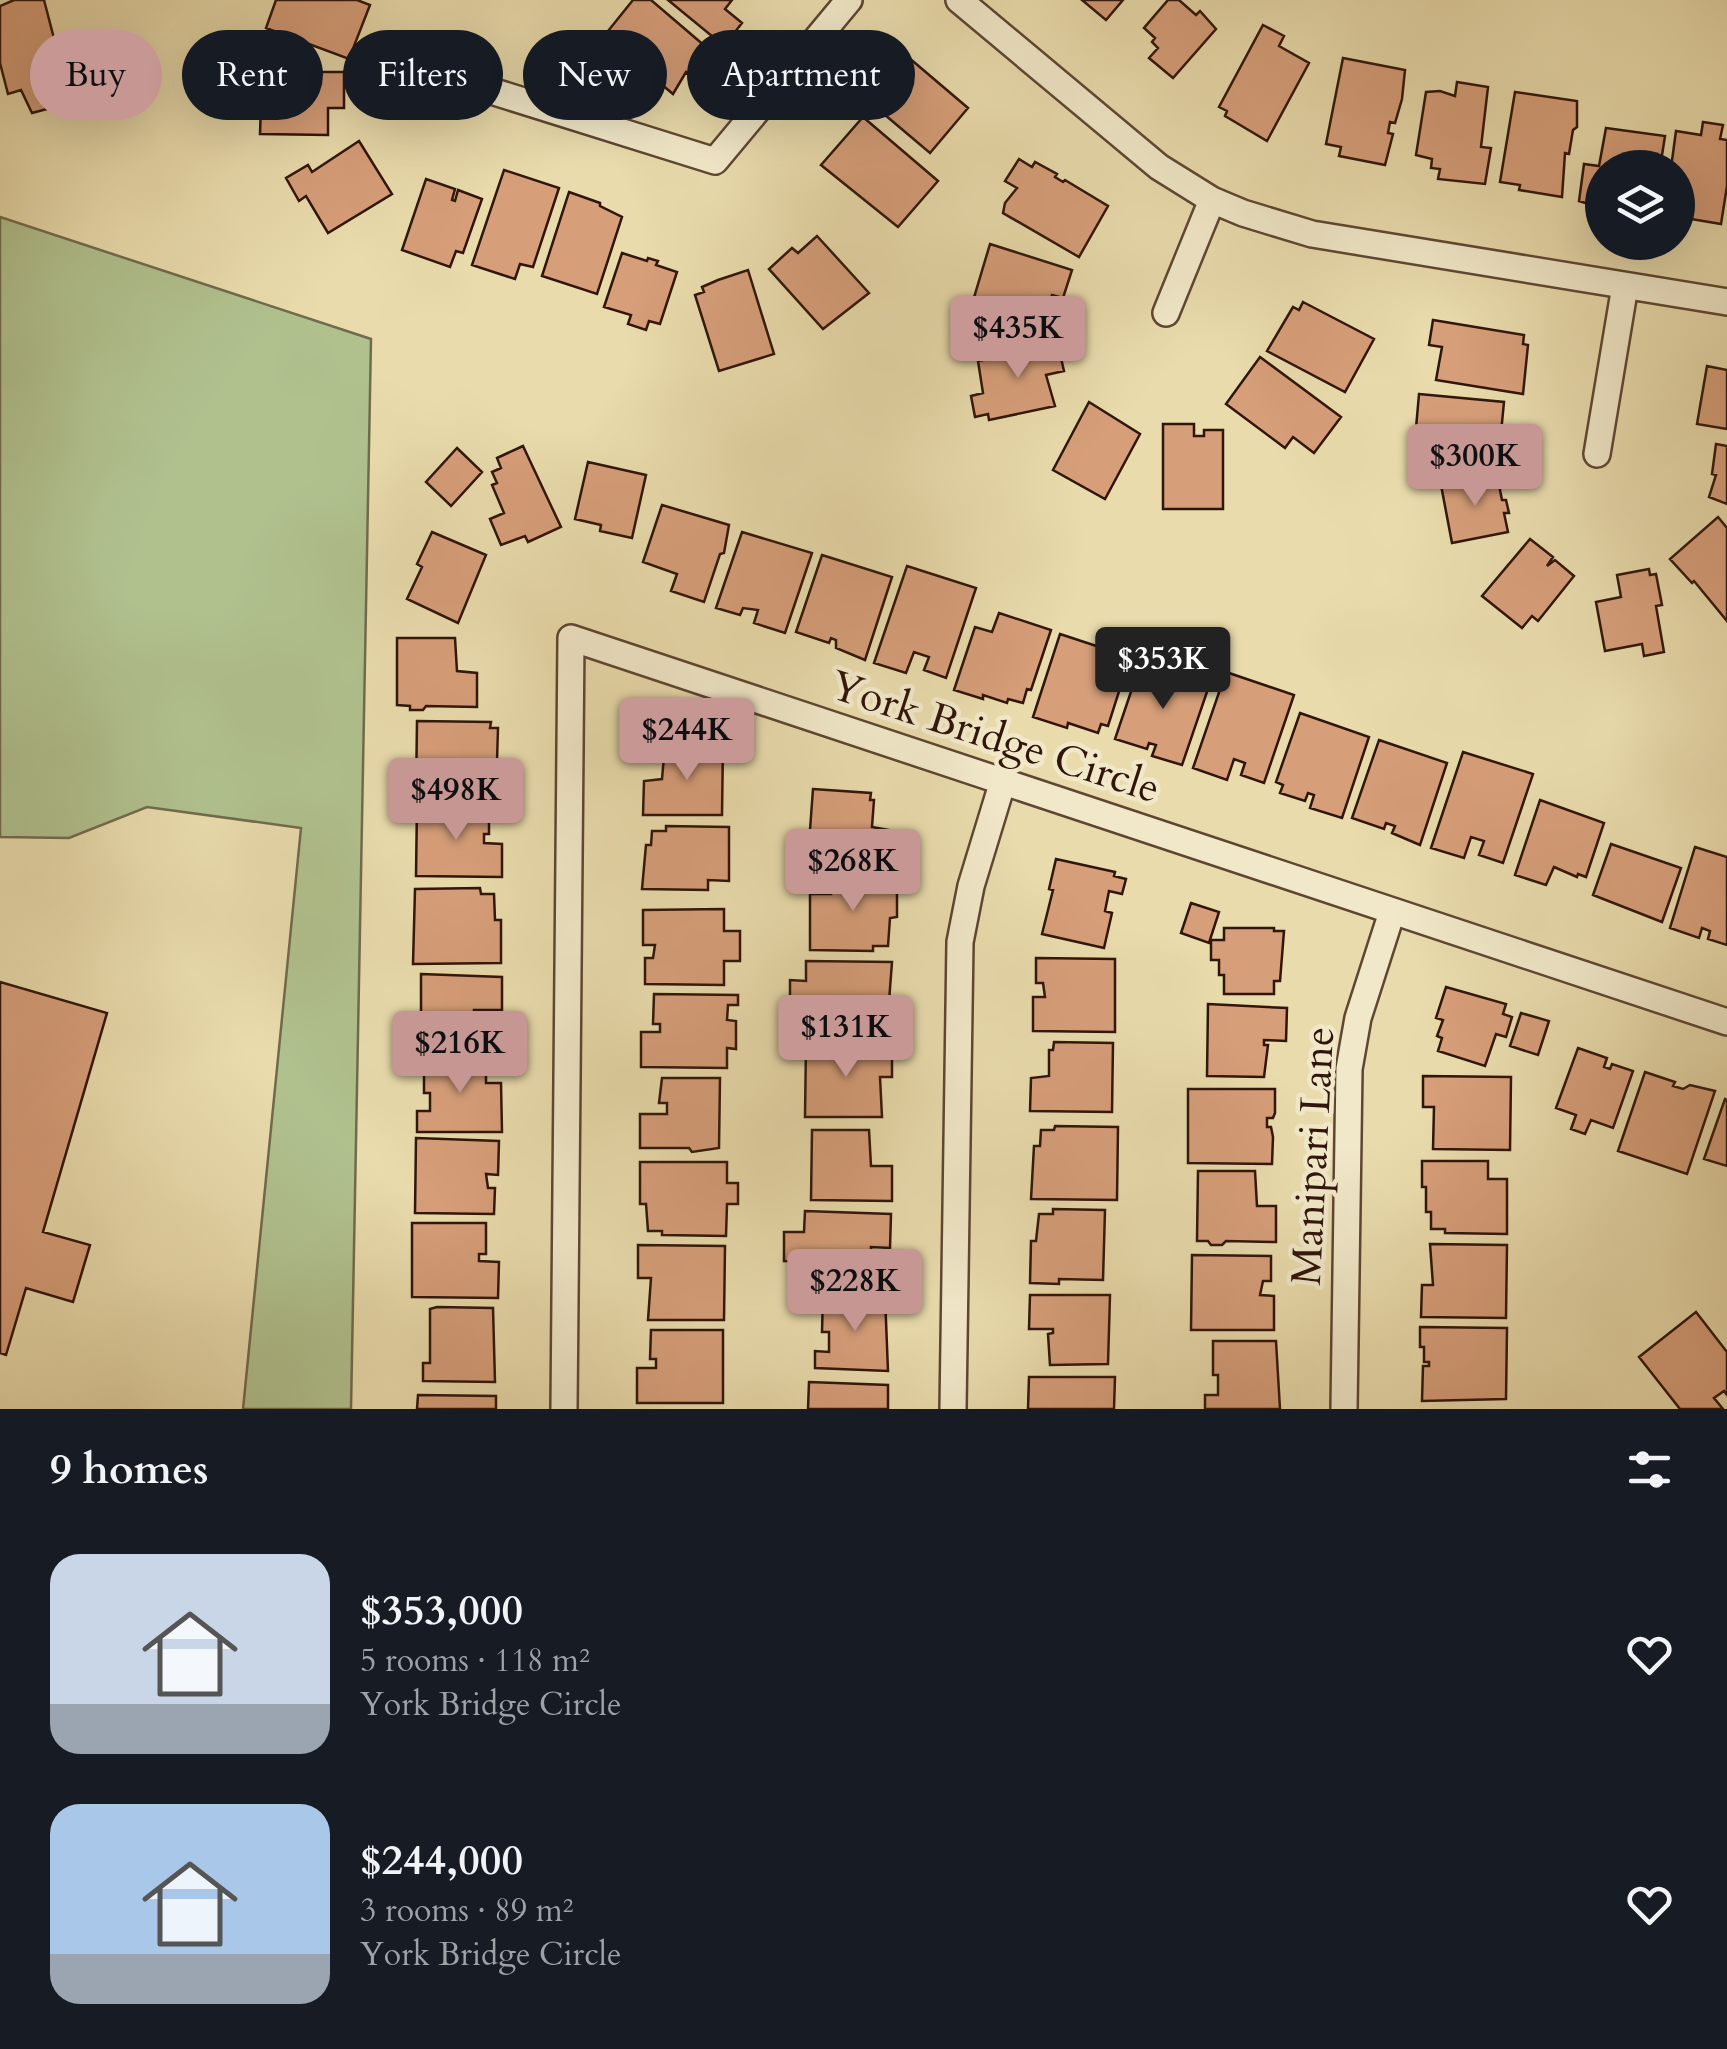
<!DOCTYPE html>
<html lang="en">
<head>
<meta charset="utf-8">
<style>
	body { margin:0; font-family:Cardo,serif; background:#20242c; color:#f1f3f6; height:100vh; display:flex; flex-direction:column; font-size:38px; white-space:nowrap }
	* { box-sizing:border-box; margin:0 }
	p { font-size:32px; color:#9ea1a6 }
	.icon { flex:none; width:55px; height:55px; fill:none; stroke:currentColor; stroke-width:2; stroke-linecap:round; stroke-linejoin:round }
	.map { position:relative; height:1409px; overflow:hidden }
	.sheet { display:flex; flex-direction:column; background:#171b24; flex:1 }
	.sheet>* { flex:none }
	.hud { position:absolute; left:30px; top:30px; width:1000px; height:90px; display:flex; gap:20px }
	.buttons { position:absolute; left:1585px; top:150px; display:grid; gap:20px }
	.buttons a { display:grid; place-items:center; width:110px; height:110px; border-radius:50%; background:#171b24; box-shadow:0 10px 40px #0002; font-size:50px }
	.price { position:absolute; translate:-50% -85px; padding:0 22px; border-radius:10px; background:#c59692; color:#111; font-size:32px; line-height:65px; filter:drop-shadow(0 2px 5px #0008) }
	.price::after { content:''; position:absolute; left:50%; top:60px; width:30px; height:22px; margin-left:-15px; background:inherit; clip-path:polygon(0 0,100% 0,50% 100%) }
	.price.selected { background:#222; color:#fff }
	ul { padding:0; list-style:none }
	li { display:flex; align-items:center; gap:30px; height:250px; padding:0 50px }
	li span { display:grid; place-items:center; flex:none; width:280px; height:200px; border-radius:30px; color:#555 }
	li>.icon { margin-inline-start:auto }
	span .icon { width:120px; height:120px; fill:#fffc; stroke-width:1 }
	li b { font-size:42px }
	h2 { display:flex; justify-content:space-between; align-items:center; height:120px; padding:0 50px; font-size:42px }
	.tag { padding:0 35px; border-radius:45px; background:#171b24; box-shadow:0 10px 40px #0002; font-size:35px; line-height:90px }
	.tag.selected { background:#c59692; color:#111 }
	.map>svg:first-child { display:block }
	.green { fill:#b0c18e; stroke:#706b4c; stroke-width:2.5 }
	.building { fill:#d69e79; stroke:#30150a; stroke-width:2.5 }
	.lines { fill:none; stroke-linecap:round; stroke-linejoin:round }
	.minor-casing { stroke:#5e4632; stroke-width:30 }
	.minor { stroke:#f1e8c9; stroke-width:25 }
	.labels { text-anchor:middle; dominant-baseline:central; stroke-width:9; stroke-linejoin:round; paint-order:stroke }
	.street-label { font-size:42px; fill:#30150a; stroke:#f1e8c9 }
</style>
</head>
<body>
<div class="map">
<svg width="1727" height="1409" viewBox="0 0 1727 1409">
	<rect width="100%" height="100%" fill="#e9dbac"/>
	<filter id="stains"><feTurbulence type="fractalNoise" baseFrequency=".002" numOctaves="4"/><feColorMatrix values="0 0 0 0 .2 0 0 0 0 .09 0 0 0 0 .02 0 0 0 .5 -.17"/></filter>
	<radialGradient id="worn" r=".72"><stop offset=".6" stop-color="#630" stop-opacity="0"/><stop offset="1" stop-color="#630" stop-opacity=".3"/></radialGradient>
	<path class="green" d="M0 217 371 339 351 1409H243L301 828 147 807 69 838 0 837Z"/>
	<path class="building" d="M14 0H44L65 81 52 85 58 106 32 113 21 90 8 94 0 63V6Z
		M276 0H357L370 5 349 59 266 28Z
		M633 0H651L713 53 692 78 686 72 673 94 604 36Z
		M668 0H732L725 9 742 23 724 46Z
		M1082 0H1123L1106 20Z
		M1168 0H1179L1196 15 1200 11 1216 29 1173 78 1149 58 1158 48 1152 42 1155 38 1144 28Z
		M1263 25 1284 36 1279 46 1309 63 1267 141 1225 116 1227 111 1219 107Z
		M908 57 968 108 930 153 865 98 886 74 894 81 898 77 893 74Z
		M1343 58 1405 70 1402 99 1395 123 1390 122 1388 133 1393 134 1385 165 1339 156 1341 147 1326 144Z
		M318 72H344V108H328V135L260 134 262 76H318Z
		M1457 82 1488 87 1481 147 1491 148 1485 184 1438 179 1440 169 1431 168 1432 159 1416 155 1426 92 1440 91 1455 96Z
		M1515 92 1577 101V127L1573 130 1569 154 1565 153 1562 197 1519 190 1520 185 1500 182Z
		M863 117 938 181 898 227 821 165Z
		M1703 122 1723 125 1720 139 1727 140V186L1721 224 1691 219 1692 209 1686 208 1685 213 1678 212V168H1671L1676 131 1701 135Z
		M1606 128 1665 136 1660 168H1602V208L1579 201 1584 164 1599 166Z
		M359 141 392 194 328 233 306 196 299 201 286 178 308 165 312 172Z
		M1019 159 1032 167 1035 162 1057 174 1055 177 1063 182 1065 180 1108 206 1079 257 1003 213 1005 203 1017 188 1005 181Z
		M504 170 559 188 533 267 520 264 515 279 472 265Z
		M426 179 455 189 452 200 455 201 458 190 482 199 463 253 456 251 450 267 402 250Z
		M569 192 600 203V206L622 217 597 294 542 276Z
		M817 236 869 293 823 329 769 269 792 248 798 253Z
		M990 244 1072 270 1063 298 1052 295 1043 321 973 301Z
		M622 253 647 261 648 258 658 261 656 265 677 272 660 324 649 321 646 330 628 324 631 315 604 307Z
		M748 270 774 354 719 371 695 295 704 292 702 287 718 280Z
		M1303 302 1374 339 1345 392 1267 351 1293 307 1299 310Z
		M1433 320 1524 335 1523 344 1528 345 1523 394 1436 380 1442 347 1429 345Z
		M1052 338 1053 346 1058 345 1064 371 1046 375 1055 406 989 420 988 414 975 417 971 396 983 393 978 361 1019 353 1017 346Z
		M1260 357 1341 417 1314 453 1293 437 1285 448 1226 404Z
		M1707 366 1727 370V429L1697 424Z
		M1419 394 1504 402 1501 433 1490 432 1489 437 1494 438 1492 459 1414 451Z
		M1089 402 1140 434 1105 499 1053 470Z
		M1163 424H1194V436H1204V430H1223V509H1163Z
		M1716 444 1727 446V504L1709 497 1716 475 1712 474Z
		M523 446 561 527 528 542 525 536 501 545 490 519 504 513 492 485 497 483 492 472 501 468 497 458Z
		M457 448 482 472 451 506 426 482Z
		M588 462 646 475 632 538 600 531 601 525 575 519Z
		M1497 475 1502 500H1506L1509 513H1504L1508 532 1452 543 1441 485Z
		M662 505 729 525 724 553 720 554 704 602 671 591 677 574 643 562Z
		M1718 517 1727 528V621L1694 581 1692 583 1670 559Z
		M432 532 486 555 458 623 407 599 422 567 417 564Z
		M742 532 812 553 785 633 754 623 758 610 743 608 740 615 716 608Z
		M1530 539 1553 557 1547 566 1555 560 1574 576 1538 621 1532 616 1522 628 1482 596Z
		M822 555 892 577 865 660 836 648V640L831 638 829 643 796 632Z
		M907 566 976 588 946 678 924 670 929 657 914 652 906 673 874 663Z
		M1649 569 1650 575 1656 574 1662 605 1656 606 1664 652 1644 656 1642 644 1605 651 1596 602 1621 597 1617 575Z
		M999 613 1051 630 1031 690 1027 689 1023 703 1008 699 1007 703 983 695V699L954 690 975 627 992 632Z
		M1060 634 1130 657 1108 726 1101 724 1098 733 1068 723 1067 728 1033 717Z
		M397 638H455L457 671 477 673V707L426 706 423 710H410V706L397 705Z
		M1158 650 1178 656 1175 669 1154 663Z
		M1141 662 1210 683 1182 765 1152 756 1156 745 1149 743 1147 749 1115 739Z
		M1226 672 1294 695 1264 783 1241 775 1245 763 1234 759 1227 780 1193 768Z
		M1300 713 1369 737 1342 818 1310 808 1314 795 1308 793 1305 801 1280 793 1283 785 1276 782Z
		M417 721 491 722 490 728H498L497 761H503V795L416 794Z
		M1379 740 1447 763 1420 845 1392 833 1395 826 1386 823 1384 829 1352 818Z
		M665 745H723L722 815H643L644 781 662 779Z
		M1463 752 1533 774 1503 863 1479 855 1484 841 1471 837 1464 858 1431 848Z
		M813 789 871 793 870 800H874L872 827 889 830 887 864 808 857Z
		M1540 800 1604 823 1586 877 1578 874 1577 877 1554 867 1546 885 1515 875Z
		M417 805 489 806V834H484V843L502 844V877L416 876Z
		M666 826 729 827V881L708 880V890L642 889 646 845H651L652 831H666Z
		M1611 844 1681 868 1662 922 1593 895Z
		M1695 847 1727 857V945L1708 939 1710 931 1702 928 1699 938 1670 928Z
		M1056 859 1115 872 1114 876 1126 879 1122 894 1109 891 1105 911 1112 913 1104 948 1042 934 1053 890 1049 889Z
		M831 876 897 877V917L890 918 888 946H873V951L810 950V894H831Z
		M480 888 481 894H494L495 920H501V963L413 964 415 889Z
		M1191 903 1219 912 1209 943 1181 933Z
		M724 909V931H740V961H724V985L645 984V958H653L655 945H643V910Z
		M1224 928H1274V931H1284L1280 981H1274V994H1224V975H1219V960H1211V940H1224Z
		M1036 958 1115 959V1032L1033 1031V997H1045L1043 983H1036Z
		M806 961 892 962 887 1028H868V1034L806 1033V1003H790V980L806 981Z
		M421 974 502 977V1010H474V1014H483L482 1037H476V1046H421Z
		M0 982 107 1013 43 1232 90 1245 73 1302 26 1288 6 1355 0 1353Z
		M1446 987 1506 1004 1503 1014 1512 1017 1506 1037 1496 1034 1485 1066 1438 1051 1442 1038 1437 1036 1443 1020 1436 1018Z
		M654 994 738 995V1005H728L727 1020 736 1021V1049L727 1048V1068L641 1067V1032H660V1024H653Z
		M1208 1004 1287 1008 1286 1041 1264 1040V1045H1268L1264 1077 1207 1076Z
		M1521 1013 1549 1021 1538 1055 1510 1046Z
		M1054 1042 1113 1043 1112 1112 1030 1111 1031 1078 1049 1076V1050H1053Z
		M806 1045 892 1046V1077H880L882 1117H805Z
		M1578 1048 1607 1058 1604 1067 1610 1069 1612 1064 1633 1071 1613 1128 1591 1120 1585 1134 1571 1129 1576 1115 1556 1108Z
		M431 1055H486V1083H501L502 1132H417V1111H430V1093H424V1057Z
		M1645 1072 1675 1082 1673 1086 1683 1089 1690 1085 1715 1091 1687 1174 1618 1151Z
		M1423 1076 1511 1077 1510 1150 1433 1149 1434 1107H1423Z
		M662 1078H720L719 1148 692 1152 689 1148H640V1114H667V1103H659Z
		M1188 1089H1275V1113L1273 1118H1267V1127H1271L1273 1137 1272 1164 1188 1163Z
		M1725 1099 1727 1100V1166L1704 1159Z
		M1055 1126 1118 1127 1117 1200 1031 1199 1034 1146H1040L1041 1130H1054Z
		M812 1130H869L871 1166H892V1201L811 1200Z
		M416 1138 499 1141 498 1175 486 1174 488 1188H495L494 1214 415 1213Z
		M1422 1161H1488V1179H1507V1234L1445 1233V1229H1431V1212H1426V1187H1422Z
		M640 1162H727V1183H738V1204H727L726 1236 662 1235V1231H648L646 1204H640Z
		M1198 1171H1255L1257 1206H1276V1242L1226 1241 1222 1245H1211L1208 1241H1197Z
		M1053 1209 1105 1210 1103 1280 1059 1279V1284L1030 1283 1031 1241H1036L1039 1214H1053Z
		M805 1211 891 1214 890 1248 871 1247V1255L876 1256V1286L803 1285 804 1262 784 1261V1232H804Z
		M412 1223H486V1254H479V1261L499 1262 498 1298 412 1297Z
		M1430 1244 1507 1245 1506 1318 1421 1317 1422 1285H1433Z
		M638 1245 725 1246 724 1320H648L651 1278H638Z
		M1192 1255 1271 1256V1281H1263L1260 1295 1274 1296V1330H1191Z
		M1030 1295H1110L1108 1364 1050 1365 1048 1334 1053 1333V1329H1029Z
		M823 1296H885L888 1371 815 1368V1351L829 1352V1332H822Z
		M437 1307 493 1308 495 1382 423 1381V1363H430V1309Z
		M1696 1312 1727 1352V1395L1724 1391 1714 1398 1723 1409H1680L1639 1357Z
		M1420 1327 1507 1328 1506 1399 1422 1401 1423 1366H1429V1362H1424V1347H1420Z
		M651 1330H723V1403H637V1368H656V1359H650Z
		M1213 1341H1276L1280 1409H1205V1395H1218V1375H1213Z
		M1029 1377H1115L1114 1409H1028Z
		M809 1382 888 1385V1409H808Z
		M418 1395 496 1396V1409H417Z"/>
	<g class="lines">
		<defs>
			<path id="minor" d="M959 0 1159 167 1212 200 1243 213 1312 234 1727 302
				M450 78 715 161 849 0
				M1166 313 1212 200
				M1597 454 1625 286
				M564 1409 571 638 1727 1022
				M953 1409 960 942 971 886 1003 781
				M1344 1409 1349 1069 1358 1018 1392 912"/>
		</defs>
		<use href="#minor" class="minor-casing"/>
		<use href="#minor" class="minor"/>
	</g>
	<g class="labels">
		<g class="street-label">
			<text transform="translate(995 737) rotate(18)">York Bridge Circle</text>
			<text transform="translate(1313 1156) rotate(-87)">Manipari Lane</text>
		</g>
	</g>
	<rect width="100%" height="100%" filter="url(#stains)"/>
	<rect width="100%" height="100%" fill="url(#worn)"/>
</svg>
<div class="buttons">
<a><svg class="icon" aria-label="layers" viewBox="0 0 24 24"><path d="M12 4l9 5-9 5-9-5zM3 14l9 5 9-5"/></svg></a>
</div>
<b class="price" style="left:1018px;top:381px">$435K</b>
<b class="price" style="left:1475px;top:509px">$300K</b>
<b class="price selected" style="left:1163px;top:712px">$353K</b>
<b class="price" style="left:687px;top:783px">$244K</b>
<b class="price" style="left:456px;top:843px">$498K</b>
<b class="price" style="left:853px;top:914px">$268K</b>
<b class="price" style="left:846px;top:1080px">$131K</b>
<b class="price" style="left:460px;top:1096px">$216K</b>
<b class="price" style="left:855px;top:1334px">$228K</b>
<div class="hud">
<a class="tag selected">Buy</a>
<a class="tag">Rent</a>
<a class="tag">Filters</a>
<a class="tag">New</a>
<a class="tag">Apartment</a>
</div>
</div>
<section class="sheet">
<h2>9 homes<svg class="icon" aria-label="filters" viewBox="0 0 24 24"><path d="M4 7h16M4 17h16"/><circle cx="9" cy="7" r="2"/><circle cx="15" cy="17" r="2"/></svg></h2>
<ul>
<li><span style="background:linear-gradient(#c9d6e8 75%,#9aa5b1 0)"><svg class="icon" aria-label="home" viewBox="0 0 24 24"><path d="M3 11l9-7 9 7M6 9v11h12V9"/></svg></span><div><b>$353,000</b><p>5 rooms · 118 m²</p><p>York Bridge Circle</p></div><svg class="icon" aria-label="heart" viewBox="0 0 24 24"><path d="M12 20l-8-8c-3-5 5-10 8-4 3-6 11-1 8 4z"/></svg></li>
<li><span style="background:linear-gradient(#a9c7e8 75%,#9aa5b1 0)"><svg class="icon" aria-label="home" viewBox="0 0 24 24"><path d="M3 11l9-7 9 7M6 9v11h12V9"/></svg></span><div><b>$244,000</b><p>3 rooms · 89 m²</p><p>York Bridge Circle</p></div><svg class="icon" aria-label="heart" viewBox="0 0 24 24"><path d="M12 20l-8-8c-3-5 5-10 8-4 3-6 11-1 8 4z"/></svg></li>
</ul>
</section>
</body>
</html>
